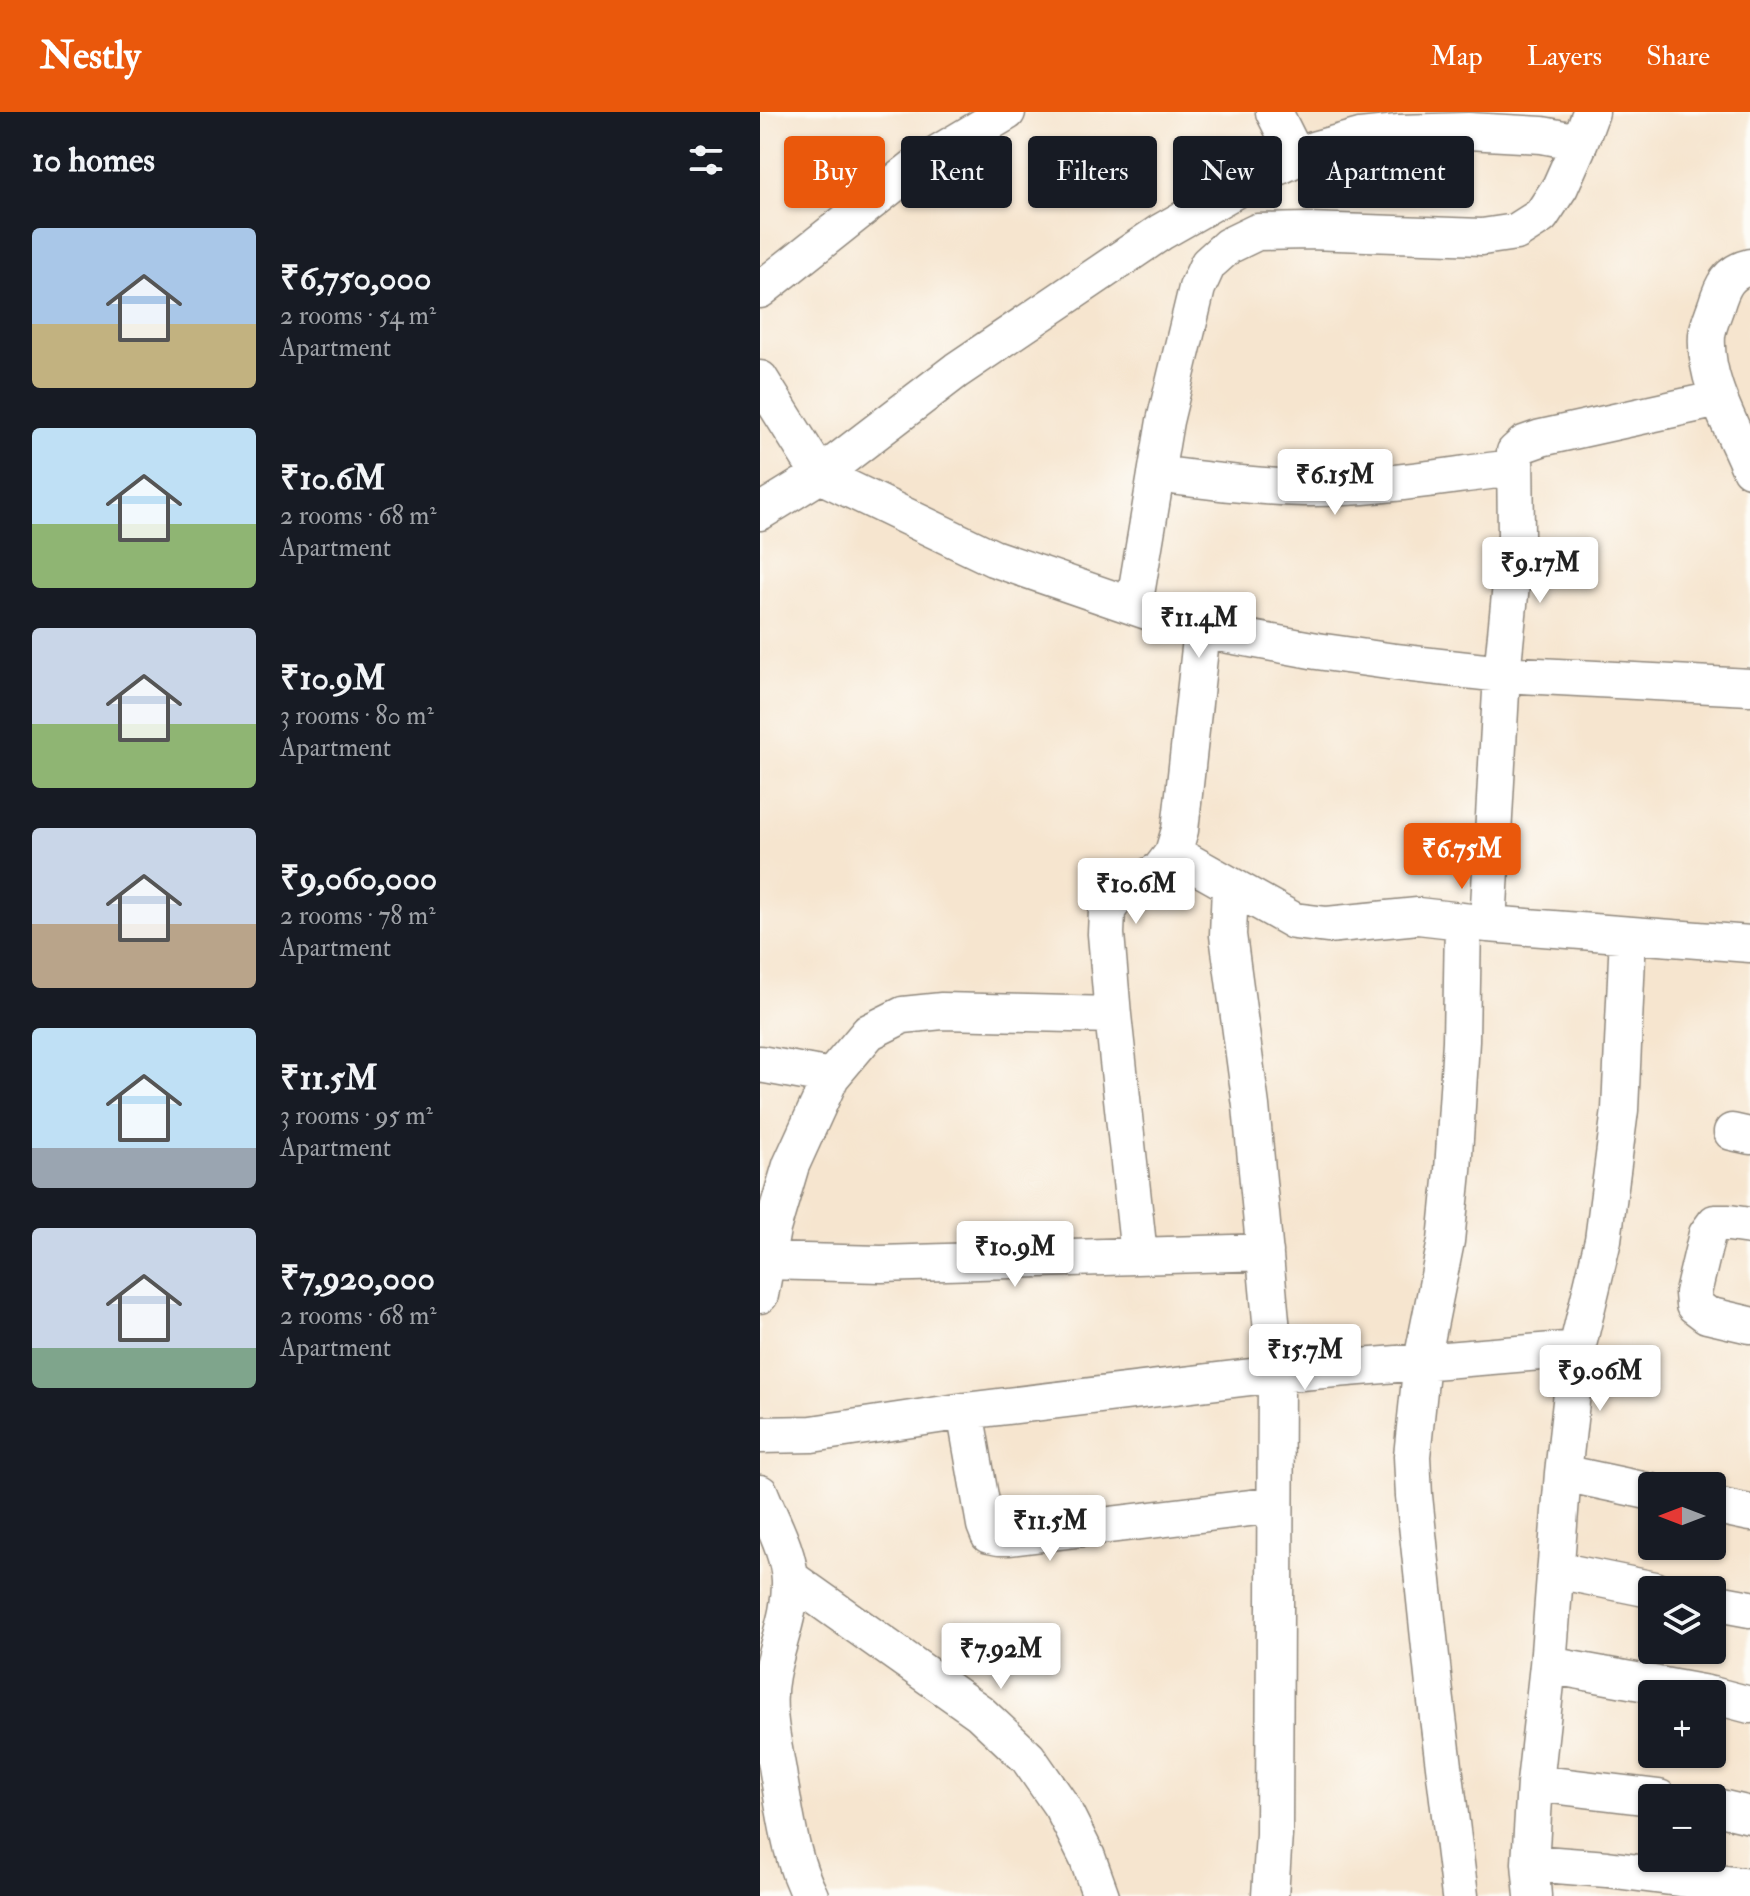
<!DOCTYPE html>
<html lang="en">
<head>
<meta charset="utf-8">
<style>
	body { margin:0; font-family:"IM FELL Double Pica",serif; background:#20242c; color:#f1f3f6; height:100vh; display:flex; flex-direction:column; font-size:30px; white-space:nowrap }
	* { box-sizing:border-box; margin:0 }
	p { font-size:26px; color:#9ea1a6 }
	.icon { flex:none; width:44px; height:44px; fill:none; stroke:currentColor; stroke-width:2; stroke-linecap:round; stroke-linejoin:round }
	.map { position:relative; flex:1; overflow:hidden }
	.panel { display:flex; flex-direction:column; background:#171b24; width:760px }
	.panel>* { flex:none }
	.hud { position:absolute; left:24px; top:24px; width:760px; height:72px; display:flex; gap:16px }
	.needle { width:52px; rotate:270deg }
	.fabs { position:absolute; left:878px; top:1360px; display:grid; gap:16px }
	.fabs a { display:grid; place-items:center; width:88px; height:88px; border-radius:8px; background:#171b24; box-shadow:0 2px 6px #0004; font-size:40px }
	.price { position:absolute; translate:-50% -68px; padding:0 18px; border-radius:8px; background:#fff; color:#222; font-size:26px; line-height:52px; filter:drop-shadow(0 2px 4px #0008) }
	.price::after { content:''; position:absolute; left:50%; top:48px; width:24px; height:18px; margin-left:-12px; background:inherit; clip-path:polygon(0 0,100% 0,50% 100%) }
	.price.on { background:#ea580c; color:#fff }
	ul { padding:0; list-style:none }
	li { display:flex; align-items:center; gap:24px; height:200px; padding:0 32px }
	li span { display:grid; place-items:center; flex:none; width:224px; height:160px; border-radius:8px; color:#555 }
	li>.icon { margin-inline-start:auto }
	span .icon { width:96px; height:96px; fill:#fffc; stroke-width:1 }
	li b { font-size:34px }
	h2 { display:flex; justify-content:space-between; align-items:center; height:96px; padding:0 32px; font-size:34px }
	.tag { padding:0 28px; border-radius:8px; background:#171b24; box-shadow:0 2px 6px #0004; font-size:28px; line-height:72px }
	.tag.on { background:#ea580c; color:#fff }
	header { display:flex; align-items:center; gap:48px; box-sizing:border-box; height:112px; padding:0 40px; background:#ea580c; color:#fff }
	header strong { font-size:38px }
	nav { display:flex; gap:44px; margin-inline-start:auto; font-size:28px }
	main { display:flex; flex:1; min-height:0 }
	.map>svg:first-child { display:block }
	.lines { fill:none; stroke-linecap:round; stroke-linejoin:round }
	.street-casing { stroke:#90887d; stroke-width:39 }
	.street { stroke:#fff; stroke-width:36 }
</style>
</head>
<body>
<header>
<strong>Nestly</strong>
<nav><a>Map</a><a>Layers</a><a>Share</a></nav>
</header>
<main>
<section class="panel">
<h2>10 homes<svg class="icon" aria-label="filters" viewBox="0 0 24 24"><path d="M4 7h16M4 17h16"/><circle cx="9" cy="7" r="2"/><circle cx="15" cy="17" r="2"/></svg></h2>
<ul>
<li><span style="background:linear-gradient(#a9c7e8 60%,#c2b280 0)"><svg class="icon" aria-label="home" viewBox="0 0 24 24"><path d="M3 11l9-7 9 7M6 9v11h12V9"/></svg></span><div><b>₹6,750,000</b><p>2 rooms · 54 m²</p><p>Apartment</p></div></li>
<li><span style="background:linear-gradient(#bfe0f5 60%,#8fb573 0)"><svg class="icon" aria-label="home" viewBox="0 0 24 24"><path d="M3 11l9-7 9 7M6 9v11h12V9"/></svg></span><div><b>₹10.6M</b><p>2 rooms · 68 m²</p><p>Apartment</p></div></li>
<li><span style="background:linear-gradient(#c9d6e8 60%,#8fb573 0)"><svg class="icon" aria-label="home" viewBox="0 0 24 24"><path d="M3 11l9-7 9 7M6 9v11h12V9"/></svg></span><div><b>₹10.9M</b><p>3 rooms · 80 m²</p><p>Apartment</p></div></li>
<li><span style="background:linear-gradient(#c9d6e8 60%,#b9a48a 0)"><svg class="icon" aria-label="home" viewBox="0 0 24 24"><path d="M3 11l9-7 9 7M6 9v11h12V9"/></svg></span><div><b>₹9,060,000</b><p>2 rooms · 78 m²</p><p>Apartment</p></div></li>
<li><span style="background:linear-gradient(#bfe0f5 75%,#9aa5b1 0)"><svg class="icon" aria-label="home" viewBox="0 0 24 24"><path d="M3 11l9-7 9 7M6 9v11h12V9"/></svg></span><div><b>₹11.5M</b><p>3 rooms · 95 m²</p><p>Apartment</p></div></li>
<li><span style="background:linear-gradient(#c9d6e8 75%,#7fa58c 0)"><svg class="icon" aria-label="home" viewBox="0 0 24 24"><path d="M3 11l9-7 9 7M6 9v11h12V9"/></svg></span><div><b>₹7,920,000</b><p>2 rooms · 68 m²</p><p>Apartment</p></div></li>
</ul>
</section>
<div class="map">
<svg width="990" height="1784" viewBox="0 0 990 1784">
	<rect width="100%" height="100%" fill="#fdfcf7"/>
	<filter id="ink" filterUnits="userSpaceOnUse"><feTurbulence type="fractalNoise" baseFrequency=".0125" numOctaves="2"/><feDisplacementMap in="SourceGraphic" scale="16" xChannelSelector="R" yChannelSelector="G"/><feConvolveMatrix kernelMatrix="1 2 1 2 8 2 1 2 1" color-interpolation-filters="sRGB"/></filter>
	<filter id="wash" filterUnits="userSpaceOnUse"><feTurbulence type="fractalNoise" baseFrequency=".006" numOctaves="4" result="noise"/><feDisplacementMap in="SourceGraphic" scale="32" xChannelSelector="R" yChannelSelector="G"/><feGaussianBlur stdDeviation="1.8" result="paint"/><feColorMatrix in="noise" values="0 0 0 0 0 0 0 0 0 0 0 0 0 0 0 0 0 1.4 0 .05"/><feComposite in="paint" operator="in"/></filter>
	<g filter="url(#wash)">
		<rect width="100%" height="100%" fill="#f6e5cf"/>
	</g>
	<g filter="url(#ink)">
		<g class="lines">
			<defs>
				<path id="street" d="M514 0 537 46
					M990 155C968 160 962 174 956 194 953 203 948 214 947 223 944 271 973 315 990 357
					M0 178 155 55 247 0
					M0 267 60 363 233 446 442 518 557 539 635 550 742 562 990 575
					M396 362C445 368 494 375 544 376 614 377 684 364 754 356
					M0 400 60 363 197 258 401 120 505 61 556 37 600 25 639 21 708 19 782 23 820 30
					M374 494 405 309 437 176 448 152 468 134 497 120 549 119 722 125 756 120 781 104 800 75 820 30 831 0
					M413 741 534 809 567 813 658 804 728 812 990 832
					M470 774 468 823 491 994 516 1262 514 1722 510 1784
					M728 812 742 562 756 423 755 340 764 332 781 326 959 287
					M0 952 71 965
					M972 1020 990 1024
					M990 1114 969 1111H955L947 1122 933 1181 934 1193 947 1203 990 1213
					M379 1143 353 903 346 822 347 799 358 782 400 758 413 741 420 718 442 518
					M5 1149 121 1152 505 1140
					M0 1183 12 1117 31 1053 71 965 109 920 143 903 182 899 353 903
					M205 1299 225 1413 229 1423 239 1425H250L515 1393
					M0 1323 52 1322 205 1299 516 1262 817 1237
					M803 1361 892 1380
					M0 1381C10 1407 29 1440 30 1468 31 1502 17 1531 11 1563 4 1597 14 1633 19 1666 26 1706 31 1748 50 1784
					M952 1393 990 1401
					M796 1458 895 1478
					M30 1466 219 1600 268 1646 302 1695 327 1745 341 1784
					M952 1490 990 1497
					M788 1553 947 1582
					M952 1583 990 1593
					M775 1671 899 1686
					M952 1694 990 1703
					M770 1751 847 1757 990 1775
					M700 1784 674 1573 654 1384 652 1344 662 1249 686 1129 693 1059 701 929 703 809
					M773 1784 770 1751 775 1671 788 1553 803 1361 817 1237 843 1128 860 998 868 823"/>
			</defs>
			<use href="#street" class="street-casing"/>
			<use href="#street" class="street"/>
		</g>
	</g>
</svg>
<div class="fabs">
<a><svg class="needle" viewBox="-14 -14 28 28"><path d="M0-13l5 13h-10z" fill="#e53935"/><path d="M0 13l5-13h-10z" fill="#9ea1a6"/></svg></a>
<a><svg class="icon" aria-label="layers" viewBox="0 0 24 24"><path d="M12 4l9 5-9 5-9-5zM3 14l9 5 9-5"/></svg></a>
<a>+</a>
<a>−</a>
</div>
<b class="price" style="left:575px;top:405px">₹6.15M</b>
<b class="price" style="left:780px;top:493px">₹9.17M</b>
<b class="price" style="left:439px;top:548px">₹11.4M</b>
<b class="price on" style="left:702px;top:779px">₹6.75M</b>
<b class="price" style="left:376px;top:814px">₹10.6M</b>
<b class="price" style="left:255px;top:1177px">₹10.9M</b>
<b class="price" style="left:545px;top:1280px">₹15.7M</b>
<b class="price" style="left:840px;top:1301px">₹9.06M</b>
<b class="price" style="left:290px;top:1451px">₹11.5M</b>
<b class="price" style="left:241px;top:1579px">₹7.92M</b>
<div class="hud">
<a class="tag on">Buy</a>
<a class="tag">Rent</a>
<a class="tag">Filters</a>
<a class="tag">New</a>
<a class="tag">Apartment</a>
</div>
</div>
</main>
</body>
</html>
